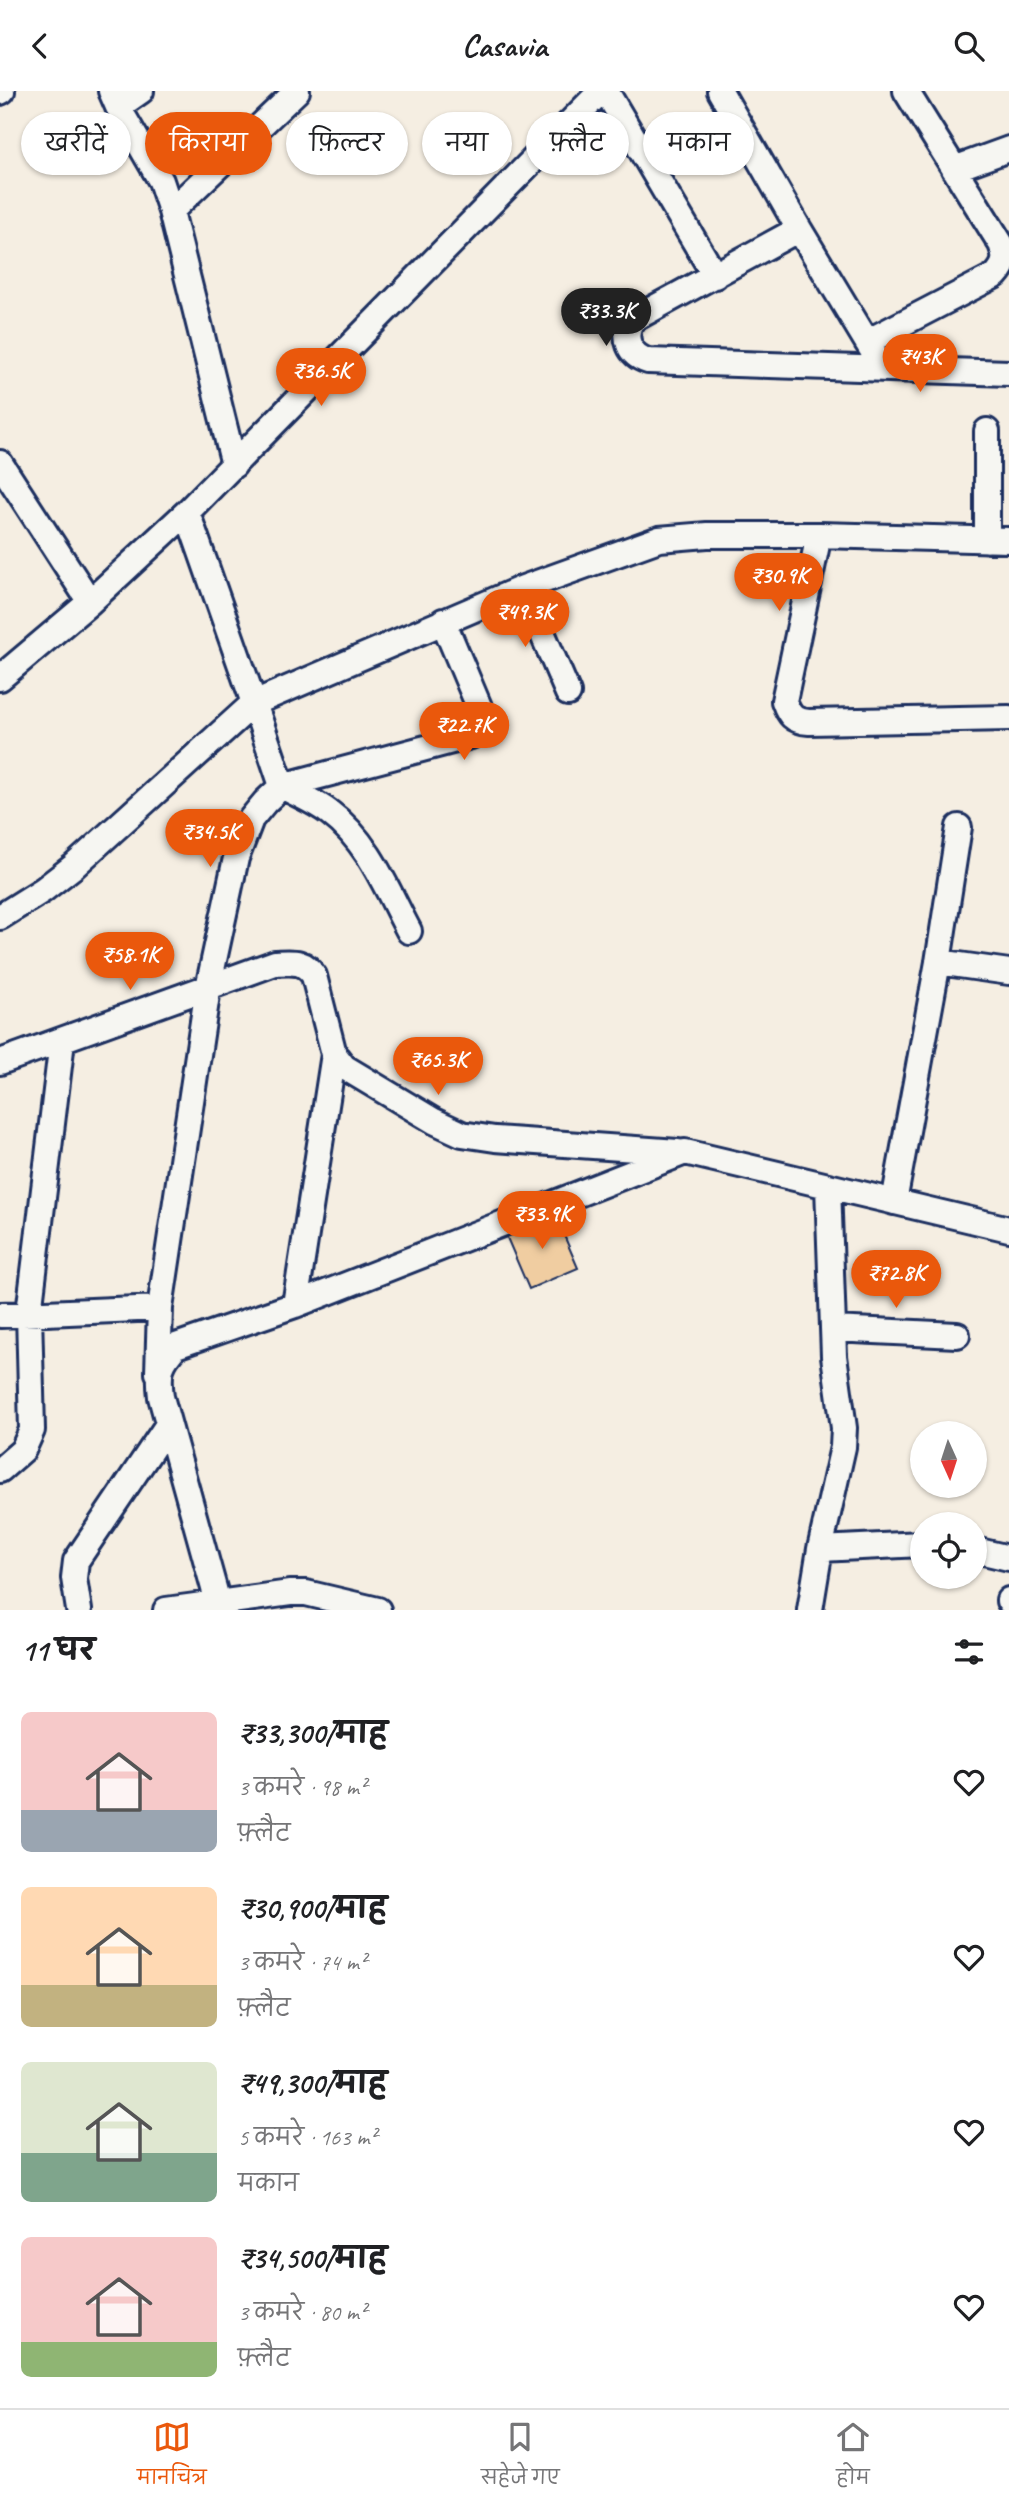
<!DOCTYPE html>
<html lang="hi">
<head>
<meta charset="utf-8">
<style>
	body { margin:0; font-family:Caveat,"Playpen Sans Deva",sans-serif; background:#f6f6f6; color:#202124; height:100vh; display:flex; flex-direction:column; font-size:26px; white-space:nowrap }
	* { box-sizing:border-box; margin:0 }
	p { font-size:23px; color:#757577 }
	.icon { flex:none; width:38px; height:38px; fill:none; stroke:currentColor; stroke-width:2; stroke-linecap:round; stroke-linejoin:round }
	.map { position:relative; height:1519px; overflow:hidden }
	.panel { display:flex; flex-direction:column; background:#fff; flex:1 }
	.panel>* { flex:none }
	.top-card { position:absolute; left:21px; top:21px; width:968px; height:63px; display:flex; gap:14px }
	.needle { width:46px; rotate:177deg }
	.fabs { position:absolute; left:910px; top:1330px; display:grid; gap:14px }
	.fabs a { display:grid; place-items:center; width:77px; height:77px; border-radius:50%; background:#fff; box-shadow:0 2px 5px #0004; font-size:35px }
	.price { position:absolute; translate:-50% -60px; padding:0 16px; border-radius:24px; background:#ea580c; color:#fff; font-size:23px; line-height:46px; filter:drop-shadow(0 2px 4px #0008) }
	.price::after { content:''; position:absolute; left:50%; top:42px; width:21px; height:16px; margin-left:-10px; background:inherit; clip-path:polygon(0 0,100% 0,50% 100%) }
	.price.current { background:#222; color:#fff }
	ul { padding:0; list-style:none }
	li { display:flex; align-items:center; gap:21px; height:175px; padding:0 21px }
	li span { display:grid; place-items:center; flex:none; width:196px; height:140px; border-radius:10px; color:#555 }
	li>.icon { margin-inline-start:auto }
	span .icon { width:84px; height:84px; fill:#fffc; stroke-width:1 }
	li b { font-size:30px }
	h2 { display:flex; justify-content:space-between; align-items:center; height:84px; padding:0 21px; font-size:30px }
	.chip { padding:0 24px; border-radius:32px; background:#fff; box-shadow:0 2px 5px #0004; font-size:24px; line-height:63px }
	.chip.current { background:#ea580c; color:#fff }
	header { display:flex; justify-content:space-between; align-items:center; height:91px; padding:0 21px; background:#fff; font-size:32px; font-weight:600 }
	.tabs { display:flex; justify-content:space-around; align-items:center; height:98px; border-top:2px solid #e0e0e0; background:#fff; font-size:19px; color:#757577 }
	.tabs a { display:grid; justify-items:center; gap:4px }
	.tabs .current { color:#ea580c }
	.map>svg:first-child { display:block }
	.building { fill:#f0cda1; stroke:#1b2f5e; stroke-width:2 }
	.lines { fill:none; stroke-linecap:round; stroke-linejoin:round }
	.street-casing { stroke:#1b2f5e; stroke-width:30 }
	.street { stroke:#f6f6f2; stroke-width:24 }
</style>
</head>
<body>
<header><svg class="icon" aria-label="back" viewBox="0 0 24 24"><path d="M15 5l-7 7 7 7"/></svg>Casavia<svg class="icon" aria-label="search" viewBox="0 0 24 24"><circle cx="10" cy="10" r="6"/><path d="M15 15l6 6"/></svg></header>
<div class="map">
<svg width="1009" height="1519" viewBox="0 0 1009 1519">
	<rect width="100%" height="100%" fill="#f5eee2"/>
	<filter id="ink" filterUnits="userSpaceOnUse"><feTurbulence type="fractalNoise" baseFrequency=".0143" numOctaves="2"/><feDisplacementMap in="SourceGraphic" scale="14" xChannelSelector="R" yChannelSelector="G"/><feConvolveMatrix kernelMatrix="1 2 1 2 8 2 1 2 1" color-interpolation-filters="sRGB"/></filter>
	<g filter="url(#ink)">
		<path class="building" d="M554 1121 578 1177 529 1198 505 1142Z"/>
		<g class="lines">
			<defs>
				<path id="street" d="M111 0 118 16 161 90 171 120 234 374
					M606 0 715 185
					M720 0 799 138 875 264
					M0 1 2 0
					M118 16 141 0
					M954 78 1009 58
					M171 120 297 0
					M799 138 632 229C622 247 629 264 648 270L1009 282
					M867 251 996 184C1006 173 1006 166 1001 153L906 0
					M987 340V449
					M0 372 90 511
					M187 421 254 612 523 497 659 448 707 444H819L1009 449
					M819 444 784 610C789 624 793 630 809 631L1009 627
					M523 497 568 602
					M0 587 90 511 187 421 601 0
					M0 826 43 799 74 775 254 612 282 695C298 704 316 711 330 722 369 751 387 799 409 840
					M938 871 1009 881
					M0 971 275 872C293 871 304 869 314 885L334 963 344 976 434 1030 462 1043 495 1048 678 1061
					M894 1111 938 871 959 736
					M295 1214 334 963
					M0 1224 160 1217
					M833 1238 957 1244
					M158 1282 160 1217 208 897 236 767 251 728 265 711 282 695 471 645 480 640 484 629 480 618 443 530
					M0 1379 23 1359 32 1339 29 1222 62 950
					M820 1458 922 1453
					M975 1459 1009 1467
					M1009 1510V1509
					M79 1519 74 1487 76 1470 167 1335
					M166 1519 290 1502H306L378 1519
					M220 1519 161 1306C158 1281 159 1273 176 1255L295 1214 685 1061 1009 1138
					M810 1519 820 1458 843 1356 844 1337 834 1265 828 1095"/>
			</defs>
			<use href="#street" class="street-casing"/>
			<use href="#street" class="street"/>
		</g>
	</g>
</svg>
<div class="fabs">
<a><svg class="needle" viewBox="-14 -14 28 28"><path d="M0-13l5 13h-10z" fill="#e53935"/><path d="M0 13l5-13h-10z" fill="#757577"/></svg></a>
<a><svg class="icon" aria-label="locate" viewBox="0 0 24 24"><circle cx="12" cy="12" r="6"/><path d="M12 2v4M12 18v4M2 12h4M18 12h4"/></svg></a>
</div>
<b class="price current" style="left:606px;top:257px">₹33.3K</b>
<b class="price" style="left:920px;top:303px">₹43K</b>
<b class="price" style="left:321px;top:317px">₹36.5K</b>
<b class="price" style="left:779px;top:522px">₹30.9K</b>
<b class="price" style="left:525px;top:558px">₹49.3K</b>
<b class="price" style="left:464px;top:671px">₹22.7K</b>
<b class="price" style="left:210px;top:778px">₹34.5K</b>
<b class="price" style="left:130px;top:901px">₹58.1K</b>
<b class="price" style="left:438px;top:1006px">₹65.3K</b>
<b class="price" style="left:542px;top:1160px">₹33.9K</b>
<b class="price" style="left:896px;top:1219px">₹72.8K</b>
<div class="top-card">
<a class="chip">खरीदें</a>
<a class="chip current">किराया</a>
<a class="chip">फ़िल्टर</a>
<a class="chip">नया</a>
<a class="chip">फ़्लैट</a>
<a class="chip">मकान</a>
</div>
</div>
<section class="panel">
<h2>11 घर<svg class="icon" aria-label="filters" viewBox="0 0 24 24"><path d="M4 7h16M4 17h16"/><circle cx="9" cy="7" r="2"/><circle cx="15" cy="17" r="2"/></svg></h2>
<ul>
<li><span style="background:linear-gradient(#f6c9c9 70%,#9aa5b1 0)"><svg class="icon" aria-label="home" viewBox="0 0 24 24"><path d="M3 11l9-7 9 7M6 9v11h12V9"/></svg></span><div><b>₹33,300/माह</b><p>3 कमरे · 98 m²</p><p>फ़्लैट</p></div><svg class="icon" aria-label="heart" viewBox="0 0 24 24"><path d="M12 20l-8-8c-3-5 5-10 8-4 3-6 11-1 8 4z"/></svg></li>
<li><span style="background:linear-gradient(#ffd9b3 70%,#c2b280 0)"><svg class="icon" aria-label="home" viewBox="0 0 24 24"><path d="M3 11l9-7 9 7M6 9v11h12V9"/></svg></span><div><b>₹30,900/माह</b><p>3 कमरे · 74 m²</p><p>फ़्लैट</p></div><svg class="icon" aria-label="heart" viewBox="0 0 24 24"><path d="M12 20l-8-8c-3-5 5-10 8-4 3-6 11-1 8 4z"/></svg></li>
<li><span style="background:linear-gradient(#dfe7d0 65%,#7fa58c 0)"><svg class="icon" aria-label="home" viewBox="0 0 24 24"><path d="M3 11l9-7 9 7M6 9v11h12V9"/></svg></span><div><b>₹49,300/माह</b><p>5 कमरे · 163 m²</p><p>मकान</p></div><svg class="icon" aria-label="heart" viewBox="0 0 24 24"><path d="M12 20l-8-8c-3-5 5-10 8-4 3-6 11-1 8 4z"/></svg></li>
<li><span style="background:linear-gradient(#f6c9c9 75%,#8fb573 0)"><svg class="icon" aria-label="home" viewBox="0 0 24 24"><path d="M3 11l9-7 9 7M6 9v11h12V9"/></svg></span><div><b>₹34,500/माह</b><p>3 कमरे · 80 m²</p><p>फ़्लैट</p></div><svg class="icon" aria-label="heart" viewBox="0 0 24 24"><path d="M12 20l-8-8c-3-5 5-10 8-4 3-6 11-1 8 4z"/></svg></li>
</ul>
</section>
<nav class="tabs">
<a class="current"><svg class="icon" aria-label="map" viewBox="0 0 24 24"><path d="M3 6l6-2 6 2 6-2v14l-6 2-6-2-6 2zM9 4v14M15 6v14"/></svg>मानचित्र</a>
<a><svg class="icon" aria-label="saved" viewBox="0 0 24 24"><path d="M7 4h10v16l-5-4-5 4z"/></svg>सहेजे गए</a>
<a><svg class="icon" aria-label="home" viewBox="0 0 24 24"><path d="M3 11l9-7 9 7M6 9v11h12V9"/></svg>होम</a>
</nav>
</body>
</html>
